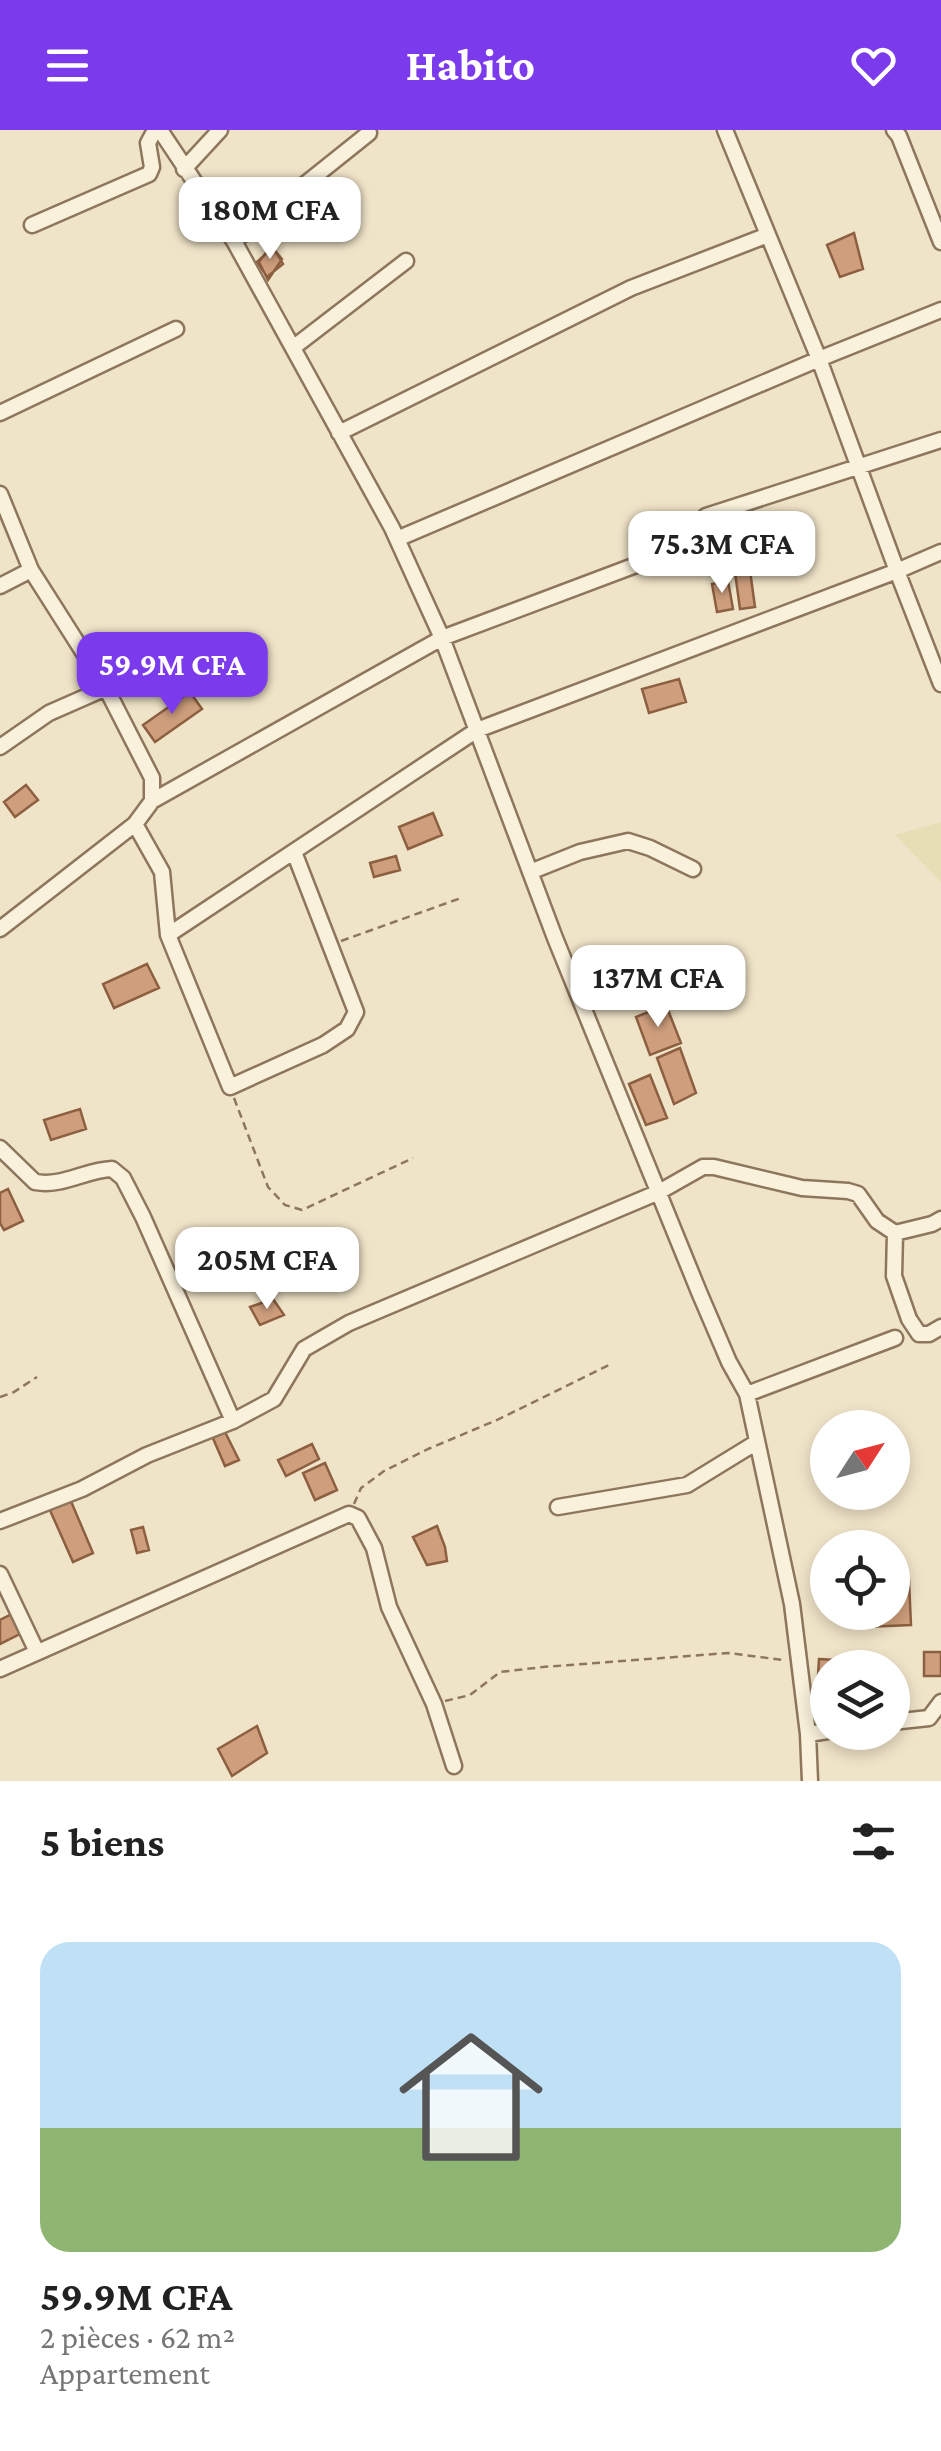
<!DOCTYPE html>
<html lang="fr">
<head>
<meta charset="utf-8">
<style>
	body { margin:0; font-family:"Crimson Pro",serif; background:#f6f6f6; color:#222; height:100vh; display:flex; flex-direction:column; font-size:38px; white-space:nowrap }
	* { box-sizing:border-box; margin:0 }
	p { font-size:32px; color:#767676 }
	.icon { flex:none; width:55px; height:55px; fill:none; stroke:currentColor; stroke-width:2; stroke-linecap:round; stroke-linejoin:round }
	.map { position:relative; height:1651px; overflow:hidden }
	.panel { display:flex; flex-direction:column; background:#fff; flex:1 }
	.panel>* { flex:none }
	.needle { width:65px; rotate:54deg }
	.controls { position:absolute; left:810px; top:1280px; display:grid; gap:20px }
	.controls a { display:grid; place-items:center; width:100px; height:100px; border-radius:50%; background:#fff; box-shadow:0 5px 15px #0003; font-size:50px }
	.price { position:absolute; translate:-50% -85px; padding:0 22px; border-radius:20px; background:#fff; color:#222; font-size:32px; line-height:65px; filter:drop-shadow(0 2px 5px #0008) }
	.price::after { content:''; position:absolute; left:50%; top:60px; width:30px; height:22px; margin-left:-15px; background:inherit; clip-path:polygon(0 0,100% 0,50% 100%) }
	.price.current { background:#7c3aed; color:#fff }
	ul { padding:0; list-style:none }
	li { display:grid; align-content:center; gap:20px; height:530px; padding:0 40px }
	li+li { border-top:2px solid #e0e0e0 }
	li span { display:grid; place-items:center; height:310px; border-radius:30px; color:#555 }
	li>.icon { margin-inline-start:auto }
	span .icon { width:180px; height:180px; fill:#fffc; stroke-width:1 }
	li b { font-size:42px }
	h2 { display:flex; justify-content:space-between; align-items:center; height:120px; padding:0 40px; font-size:42px }
	header { display:flex; justify-content:space-between; align-items:center; height:130px; padding:0 40px; background:#7c3aed; color:#fff; font-size:45px; font-weight:700 }
	.map>svg:first-child { display:block }
	.farmland { fill:#e6deb5 }
	.building { fill:#cf9f7d; stroke:#8d5f41; stroke-width:2.5 }
	.lines { fill:none; stroke-linecap:round; stroke-linejoin:round }
	.minor-casing { stroke:#8d765c; stroke-width:19 }
	.path { stroke:#8d765c; stroke-width:2.5; stroke-dasharray:8 5; stroke-linecap:butt }
	.minor { stroke:#faf1dc; stroke-width:14 }
</style>
</head>
<body>
<header><svg class="icon" aria-label="menu" viewBox="0 0 24 24"><path d="M4 6h16M4 12h16M4 18h16"/></svg>Habito<svg class="icon" aria-label="heart" viewBox="0 0 24 24"><path d="M12 20l-8-8c-3-5 5-10 8-4 3-6 11-1 8 4z"/></svg></header>
<div class="map">
<svg width="941" height="1651" viewBox="0 0 941 1651">
	<rect width="100%" height="100%" fill="#f0e4c8"/>
	<path class="farmland" d="M941 692V752L895 705Z"/>
	<path class="building" d="M854 103 863 139 840 147 827 115Z
		M271 116 282 129 268 150 259 132Z
		M273 117 283 134 267 147 257 132Z
		M749 433 755 477 740 479 734 435Z
		M728 451 733 479 717 482 712 454Z
		M679 549 686 572 649 583 642 559Z
		M190 562 202 579 155 612 143 595Z
		M26 655 38 670 15 687 4 672Z
		M433 683 442 705 408 719 399 697Z
		M396 726 400 740 374 747 370 733Z
		M147 834 159 858 114 878 103 854Z
		M666 875 681 913 650 925 636 887Z
		M680 918 696 963 674 974 657 928Z
		M650 945 667 988 646 995 629 954Z
		M80 979 86 999 51 1010 44 990Z
		M8 1059 23 1091 4 1100 0 1093V1063Z
		M273 1169 284 1185 260 1195 250 1177Z
		M224 1300 239 1330 225 1336 212 1306Z
		M312 1314 319 1329 286 1346 278 1330Z
		M325 1333 337 1360 315 1370 303 1343Z
		M70 1369 93 1423 73 1432 49 1378Z
		M437 1396 445 1417 447 1431 427 1435 413 1407Z
		M143 1397 149 1420 137 1423 131 1400Z
		M909 1450 911 1495 865 1497 864 1482H892V1453Z
		M16 1482 24 1502 0 1514V1490Z
		M924 1522H941V1546H924Z
		M819 1529 836 1530V1538H828V1564H817Z
		M257 1596 267 1623 232 1646 218 1619Z"/>
	<g class="lines">
		<defs>
			<path id="minor" d="M160 0 234 111 392 398 442 508 555 808 699 1162 729 1232 747 1264 792 1474 808 1604 810 1651
				M725 0 819 229 897 441 941 554
				M894 0 899 6 941 112
				M184 39 220 0
				M32 95 149 44 152 37 148 13 155 0
				M234 111 369 3
				M294 217 406 131
				M0 283 176 199
				M339 303 631 158 768 105
				M0 364 31 440 106 558 152 648V671L135 694 0 799
				M397 409 819 229 941 180
				M0 456 31 440
				M0 617 49 583 106 558
				M152 671 442 508 644 432 680 412 706 386 941 310
				M135 694 162 742 168 805 230 957 323 915 347 899 356 882 294 722
				M530 742 580 722 628 711 650 718 693 739
				M168 805 477 600 897 441 941 422
				M0 1018 35 1052C63 1057 85 1040 112 1039L123 1048 143 1087 233 1291
				M895 1103 894 1146 909 1189 919 1204H929L941 1197
				M747 1264 895 1208
				M558 1377 687 1355 757 1312
				M0 1391 82 1359 147 1325 233 1291 274 1269 304 1219 349 1193 659 1062 703 1037H714L802 1058 848 1061 858 1064 877 1091 895 1103 932 1094 941 1089
				M0 1444 37 1522
				M0 1539 349 1384 358 1388 374 1418 389 1477 434 1574 454 1636
				M892 1592 929 1588 941 1572
				M808 1604 828 1601"/>
		</defs>
		<use href="#minor" class="minor-casing"/>
		<path class="path" d="M341 811 461 768
			M234 968 268 1057 285 1075 302 1080 413 1028
			M0 1267 14 1262 37 1247
			M354 1374 361 1358 384 1341 428 1319 497 1290 609 1235
			M445 1571 470 1565 500 1542 543 1537 728 1523 783 1530"/>
		<use href="#minor" class="minor"/>
	</g>
</svg>
<div class="controls">
<a><svg class="needle" viewBox="-14 -14 28 28"><path d="M0-13l5 13h-10z" fill="#e53935"/><path d="M0 13l5-13h-10z" fill="#767676"/></svg></a>
<a><svg class="icon" aria-label="locate" viewBox="0 0 24 24"><circle cx="12" cy="12" r="6"/><path d="M12 2v4M12 18v4M2 12h4M18 12h4"/></svg></a>
<a><svg class="icon" aria-label="layers" viewBox="0 0 24 24"><path d="M12 4l9 5-9 5-9-5zM3 14l9 5 9-5"/></svg></a>
</div>
<b class="price" style="left:270px;top:132px">180M CFA</b>
<b class="price" style="left:722px;top:466px">75.3M CFA</b>
<b class="price current" style="left:172px;top:587px">59.9M CFA</b>
<b class="price" style="left:658px;top:900px">137M CFA</b>
<b class="price" style="left:267px;top:1182px">205M CFA</b>
</div>
<section class="panel">
<h2>5 biens<svg class="icon" aria-label="filters" viewBox="0 0 24 24"><path d="M4 7h16M4 17h16"/><circle cx="9" cy="7" r="2"/><circle cx="15" cy="17" r="2"/></svg></h2>
<ul>
<li><span style="background:linear-gradient(#bfe0f5 60%,#8fb573 0)"><svg class="icon" aria-label="home" viewBox="0 0 24 24"><path d="M3 11l9-7 9 7M6 9v11h12V9"/></svg></span><div><b>59.9M CFA</b><p>2 pièces · 62 m²</p><p>Appartement</p></div></li>
</ul>
</section>
</body>
</html>
